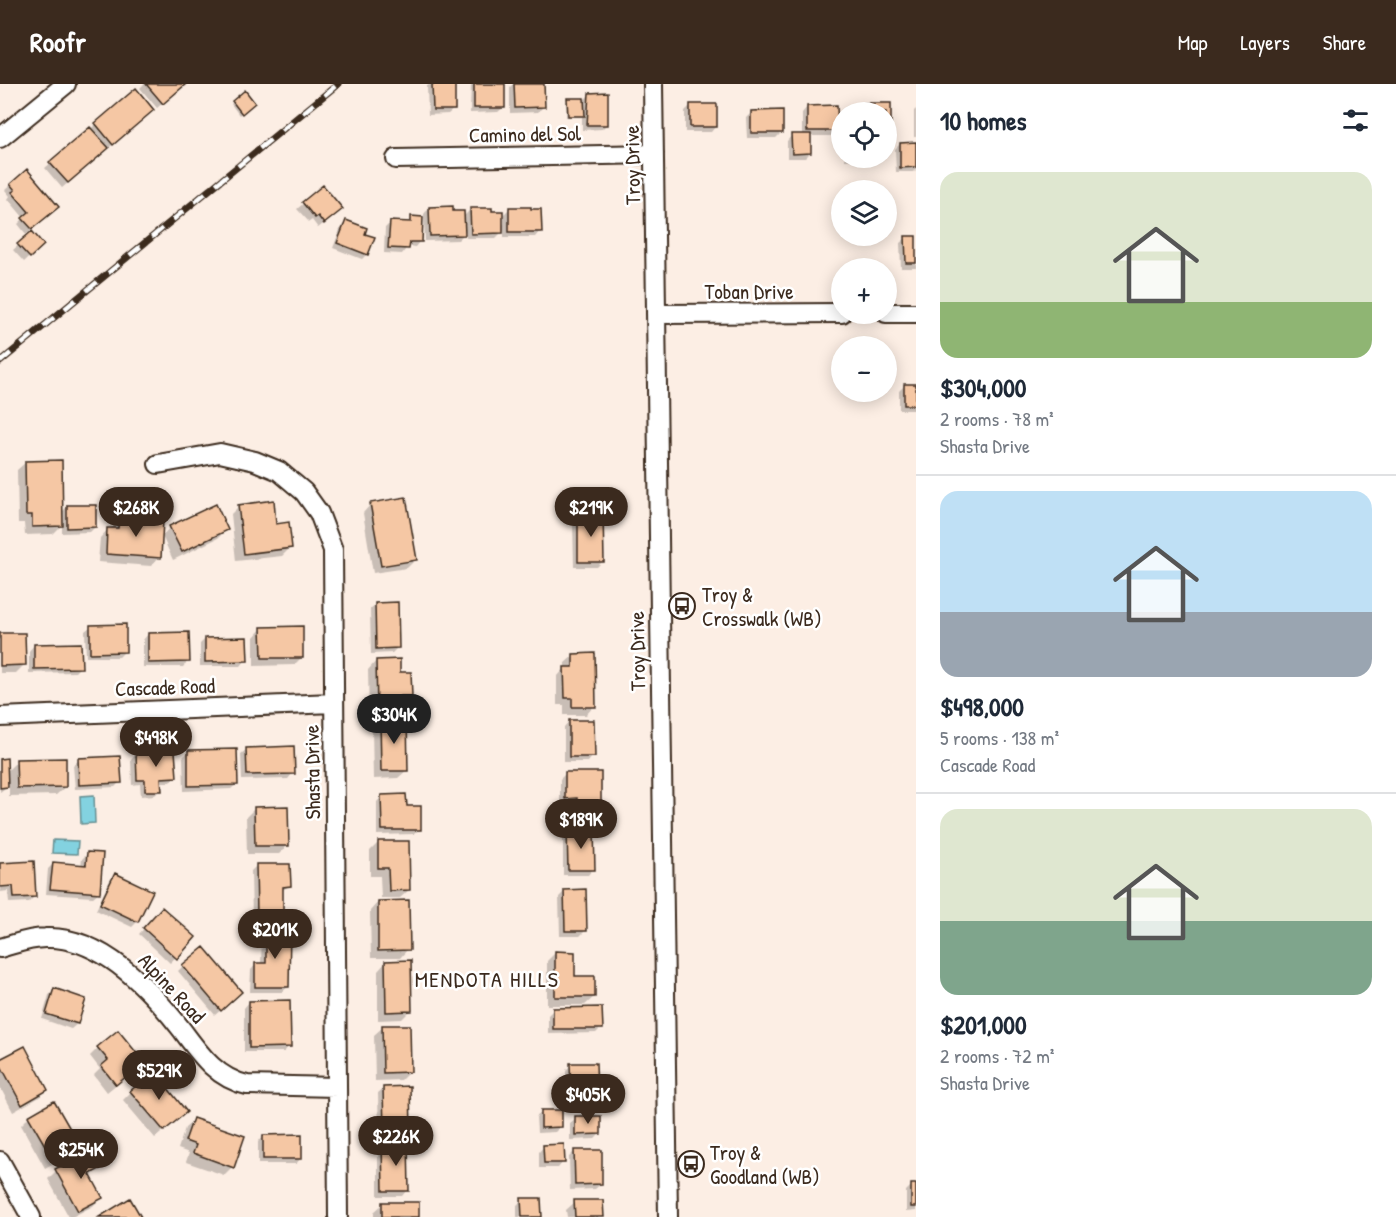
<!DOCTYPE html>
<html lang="en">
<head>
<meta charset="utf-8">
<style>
	body { margin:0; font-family:"Patrick Hand",sans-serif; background:#f6f6f7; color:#1f2937; height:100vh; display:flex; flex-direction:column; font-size:22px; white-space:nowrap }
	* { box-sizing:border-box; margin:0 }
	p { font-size:20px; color:#747a83 }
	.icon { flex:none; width:33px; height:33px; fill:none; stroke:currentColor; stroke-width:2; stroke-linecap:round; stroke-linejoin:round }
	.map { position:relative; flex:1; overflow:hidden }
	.side { display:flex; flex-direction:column; background:#fff; width:480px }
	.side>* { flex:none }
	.fabs { position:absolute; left:831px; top:18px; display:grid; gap:12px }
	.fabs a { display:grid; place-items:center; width:66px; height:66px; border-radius:50%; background:#fff; box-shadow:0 3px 15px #0003; font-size:30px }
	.price { position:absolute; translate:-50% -51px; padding:0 14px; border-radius:21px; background:#3b2a1e; color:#fff; font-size:20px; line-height:39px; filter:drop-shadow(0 2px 3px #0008) }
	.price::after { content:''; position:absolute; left:50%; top:36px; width:18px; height:14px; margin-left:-9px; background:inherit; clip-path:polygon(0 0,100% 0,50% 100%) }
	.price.on { background:#222; color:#fff }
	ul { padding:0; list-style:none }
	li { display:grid; align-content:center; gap:12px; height:318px; padding:0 24px }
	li+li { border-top:2px solid #e0e1e3 }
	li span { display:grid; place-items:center; height:186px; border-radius:18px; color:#555 }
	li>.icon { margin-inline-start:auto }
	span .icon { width:108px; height:108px; fill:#fffc; stroke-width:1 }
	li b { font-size:26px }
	h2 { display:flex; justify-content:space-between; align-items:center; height:72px; padding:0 24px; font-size:26px }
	header { display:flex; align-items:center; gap:36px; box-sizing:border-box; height:84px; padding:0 30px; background:#3b2a1e; color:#fff }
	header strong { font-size:28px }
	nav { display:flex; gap:33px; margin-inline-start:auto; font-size:21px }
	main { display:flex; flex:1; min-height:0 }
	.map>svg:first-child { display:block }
	.water { fill:#83d2e0; stroke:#668f92; stroke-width:1.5 }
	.shadow { fill:#0003 }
	.building { fill:#f5c7a4; stroke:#3b2a1e; stroke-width:1.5 }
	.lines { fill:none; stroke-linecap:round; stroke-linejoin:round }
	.minor-casing { stroke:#3b2a1e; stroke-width:22 }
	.minor { stroke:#fff; stroke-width:18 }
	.rail-casing { stroke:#3b2a1e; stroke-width:7 }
	.rail { stroke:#fff; stroke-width:4.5; stroke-dasharray:14; stroke-linecap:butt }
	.labels { text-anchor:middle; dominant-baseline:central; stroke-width:5; stroke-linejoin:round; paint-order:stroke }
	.street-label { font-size:21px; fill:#3b2a1e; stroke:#fff }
	.poi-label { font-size:21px; fill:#3b2a1e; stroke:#fff; text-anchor:start }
	.neighbourhood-label { font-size:22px; letter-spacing:1.5px; fill:#3b2a1e; stroke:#fff }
</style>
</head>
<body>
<header>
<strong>Roofr</strong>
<nav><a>Map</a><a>Layers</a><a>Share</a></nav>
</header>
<main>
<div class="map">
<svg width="916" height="1133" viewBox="0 0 916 1133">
	<rect width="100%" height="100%" fill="#fceee4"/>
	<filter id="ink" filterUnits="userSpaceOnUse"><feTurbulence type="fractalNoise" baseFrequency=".0167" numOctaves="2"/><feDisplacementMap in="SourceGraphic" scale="12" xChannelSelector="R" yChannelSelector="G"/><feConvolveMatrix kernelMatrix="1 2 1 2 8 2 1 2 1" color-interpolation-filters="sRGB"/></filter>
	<g filter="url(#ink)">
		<path class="water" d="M94 711 95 739 81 740 80 712Z
			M53 756 78 757 77 770 52 769Z"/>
		<path class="shadow" d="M144 0H185L157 24 140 4Z
			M430 0H453L454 25 448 30 428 31 427 2Z
			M471 0H503L504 23 498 28 470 29Z
			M513 0H543V23L538 28 510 29V3Z
			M136 6 147 31 62 104 45 84Z
			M245 8 253 19 239 31 231 20Z
			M590 10 607 40 602 45 582 46V33H566V18L568 15H585Z
			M864 21H889L890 40 886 44V28H858Z
			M690 22 716 42 711 48H685V27Z
			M807 23 836 46 831 52H810V69L805 74H787V57L792 51H802V29Z
			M916 25V53H914V27Z
			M752 28 782 48 776 54H747L746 34Z
			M900 60H916V86L914 88H896L895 65Z
			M845 74H862L860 75 845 76Z
			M27 87 52 128 26 150 18 140 24 134 8 115 10 112 5 106Z
			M323 103 336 130 318 144 312 136 309 138 297 125Z
			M429 124 452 129 463 133 471 125 491 129 501 140H504V130L510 124 540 147 535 153H504V146L496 154H466V148L458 156 425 157 424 130Z
			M412 134 420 157 415 163 408 162 402 170 384 169 385 144 390 139 406 140Z
			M346 138 363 151 367 170 362 175 333 164 341 143Z
			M32 149 42 161 24 178 13 166Z
			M916 153V184H901L900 159 906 154Z
			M904 302H916V326H899V307Z
			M26 378 61 429 67 423 95 443 90 448 62 449V441L53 450 25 451 24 439H18L17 386Z
			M371 420 415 476 407 484 373 489 363 429Z
			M239 422 275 441 291 463 282 472 236 477 231 430Z
			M578 432 603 477 597 483H574L573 437Z
			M119 435 159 473 151 482 98 478 100 454 108 445H111Z
			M170 443 226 446 218 454 173 476 162 452Z
			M376 520 397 564 392 569 371 570 370 525Z
			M91 542 125 567 119 573H86L85 547Z
			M262 544 302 573 294 581 254 582V553Z
			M148 550 188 577 183 583H143V556Z
			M0 551 24 581 16 589H0Z
			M205 555 246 576 241 582H200V560Z
			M34 561 80 583 75 588 29 589V567Z
			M574 571 594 622 586 631H564V621H557V593L565 584V579Z
			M376 577 399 590 411 611 400 620V624L392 633H369L368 586Z
			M381 636 407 686 398 694 373 695 372 644Z
			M569 637 593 672 588 678H564V643Z
			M247 665 293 689 288 695 242 696 241 670Z
			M188 668 237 700 231 705 184 707 183 673Z
			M136 670 175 692 170 698H160V706L155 711 141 712 140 700 132 701 131 676Z
			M0 676 6 688 17 677 65 703 56 711 9 712V701L0 708Z
			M79 676 120 698 115 703 75 705 73 681Z
			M565 690 600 724 595 730H573L572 719H560V695Z
			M382 712 405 724 420 745 414 750 377 751V718Z
			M255 724 288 761 279 770H247L246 733Z
			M568 747 593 785 588 791H563V753Z
			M378 759 409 806 400 814H381L380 792H370V767Z
			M87 770 99 808 93 813 46 810 48 785 53 780 81 782 82 775Z
			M0 780 35 812 29 818 9 819 8 807 0 808Z
			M256 782 289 802 281 807 282 830 276 836H252L251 787Z
			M115 790 137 838 132 843 96 826 110 796Z
			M565 807 586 846 580 852H560L559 813Z
			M378 818 408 865 400 874H371L370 827Z
			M162 825 194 854 170 879 139 850Z
			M267 845 288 903 282 908H250L251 886 256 880H261L262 850Z
			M555 869 573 894 594 913 585 921H547V877Z
			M386 878 410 927 402 935 378 936V887Z
			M183 882 235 914 215 931 178 887Z
			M55 906 84 916 77 940 71 945 42 935 49 911Z
			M249 918 289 962 284 968H244V924Z
			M554 925 601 944 596 949 548 950V931Z
			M383 943 409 988 401 996 375 997 374 951Z
			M98 964 134 986 107 1008 94 991 100 985 90 972Z
			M0 977 47 1006 38 1014 13 1028 0 1003Z
			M571 981 595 1006 590 1011 566 1012V986Z
			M384 1004 409 1048 404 1053H379L378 1009Z
			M131 1008 177 1036 155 1054 123 1016Z
			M542 1028 560 1043 555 1048 537 1049 536 1033Z
			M29 1033 78 1062 70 1070 45 1084 21 1041Z
			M576 1034 600 1050 595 1055 570 1056V1039Z
			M194 1036 232 1083 224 1091 186 1078 189 1069 178 1065 185 1044Z
			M263 1052 301 1074 296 1080H258V1058Z
			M383 1060 407 1106 402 1112H378V1066Z
			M544 1062 563 1078 558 1084H539V1068Z
			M574 1068 601 1100 595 1105 570 1106 569 1073Z
			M98 1084 90 1093 101 1113 93 1122 72 1133H69L48 1095 56 1087Z
			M911 1102H916V1127L906 1128V1107Z
			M522 1116 540 1133H517V1121Z
			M575 1118 602 1133H567L566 1126Z
			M383 1120 418 1133H374V1128Z"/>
		<path class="building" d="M146 0H186L163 20Z
			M432 0H455V26H433Z
			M474 0H505V24H474Z
			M514 0H544L545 23 515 24Z
			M136 4 154 26 113 61 95 39Z
			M245 6 255 19 242 30 232 17Z
			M608 8V41H587L589 9Z
			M567 14H584L585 32H568Z
			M863 19H891V41H886V28H863Z
			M690 20H717V43H690Z
			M837 21 838 47H807V22Z
			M783 26V49H751V27Z
			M90 43 109 64 68 99 49 78Z
			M791 50H811V69L792 70Z
			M916 58V83L900 84V59Z
			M27 85 59 123 32 145 22 134 29 128 12 108 15 106 10 100Z
			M323 101 343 125 324 140 318 132 315 134 302 118Z
			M453 122V127H464L465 151 430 152 429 123Z
			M509 123H531V125H541L542 148H509Z
			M470 124H492V127H503V149L471 150Z
			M411 132 423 133 422 158H410L409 165 388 164 390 137 411 138Z
			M346 136 367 144 365 150 375 153 368 171 337 159Z
			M32 147 44 161 30 174 17 160Z
			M905 152H916V179H906Z
			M904 300H916V321H904Z
			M62 376 63 442 32 443V431H26L25 377Z
			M406 413 417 476 381 482 370 419Z
			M274 416 276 440 289 438 292 464 244 470 238 421Z
			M216 420 228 446 182 468 169 442Z
			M67 421H96V443L67 444Z
			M578 430H603L604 478H578Z
			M119 434 163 436 161 474 106 470 107 444H118Z
			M398 518 399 564 376 565 375 519Z
			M126 540V568L90 569V541Z
			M303 542V574H262L261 543Z
			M189 548 190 578 148 579V549Z
			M0 549H25L26 581 0 582Z
			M247 553 248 577 205 578V554Z
			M81 559 82 584 34 585V560Z
			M595 569 596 623H572V614H565L564 583H573V570Z
			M400 575V588H411L412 612H401L402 625 377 626 376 576Z
			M380 634H407L408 687H381Z
			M569 636H594L595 673H569Z
			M294 662 295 690 247 691 246 664Z
			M237 665 238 701 188 702V666Z
			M175 667 177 693 161 694 162 707H145V696H137L136 669Z
			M120 672 122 699 79 701 78 674Z
			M7 674 8 703 0 704V675Z
			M66 674V703L17 704 16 675Z
			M565 688H601V725H577V714L565 715Z
			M406 710 407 722H421V746H382L381 711Z
			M288 722 289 762H255L254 723Z
			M594 745 595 786H568L567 746Z
			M378 757H409L410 806 389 807 388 784H378Z
			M87 768 103 769 100 809 50 805 53 778 86 781Z
			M34 777 36 813 14 814 13 802 0 803V779Z
			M256 780H290L291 802 283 803V831H257Z
			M115 789 153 807 138 838 100 820Z
			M586 805 587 847H565L564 806Z
			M409 816 410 866 378 867V817Z
			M162 823 196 853 177 875 143 844Z
			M266 844H290L289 903H255V879H266Z
			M204 863 242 908 221 927 182 881Z
			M555 867 575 868V892H595V913H555Z
			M411 876 412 927 386 928 385 877Z
			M54 904 86 915 78 940 46 930Z
			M290 916 291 963 249 964V917Z
			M602 923 603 945H553V924Z
			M382 941H410L411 988 383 989Z
			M118 946 144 978 116 1001 101 982 108 976 97 963Z
			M25 962 48 1006 22 1021 0 980V975Z
			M570 979H596L597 1007H571Z
			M154 987 187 1028 164 1047 130 1007Z
			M410 1002 411 1048 384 1049 383 1003Z
			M54 1017 80 1062 54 1077 28 1032Z
			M541 1026H562V1043L541 1044Z
			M575 1032H601V1050L575 1051Z
			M193 1034 245 1052 234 1084 193 1069 196 1061 185 1057Z
			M302 1050V1075H263V1051Z
			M408 1058 409 1107H383L382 1059Z
			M564 1060 565 1079H544L543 1061Z
			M90 1066 100 1085 90 1090 103 1114 78 1127 55 1085Z
			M574 1066H602V1100L575 1101Z
			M911 1100H916V1123H911Z
			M130 1114 141 1133H99Z
			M521 1114H541L542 1133H522Z
			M574 1116H603L604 1133H575Z
			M382 1118H419V1133H382Z"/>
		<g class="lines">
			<defs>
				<path id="minor" d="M653 0 668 1133
					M0 54 66 0
					M396 75 654 70
					M886 229H916
					M656 230 842 229
					M158 380 220 369 255 377 279 387 304 408 319 429 333 466 338 1133
					M0 633 333 619
					M0 864C15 860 30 854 45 854 101 851 151 906 182 946 200 970 216 994 247 1001L337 1003
					M0 1077 31 1133"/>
			</defs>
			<use href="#minor" class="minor-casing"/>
			<use href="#minor" class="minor"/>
			<defs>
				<path id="rail" d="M0 278 338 0"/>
			</defs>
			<use href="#rail" class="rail-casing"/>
			<use href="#rail" class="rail"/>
		</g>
	</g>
	<defs>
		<symbol id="bus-ring" viewBox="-11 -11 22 22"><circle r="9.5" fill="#fff" stroke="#3b2a1e" stroke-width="1.5"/><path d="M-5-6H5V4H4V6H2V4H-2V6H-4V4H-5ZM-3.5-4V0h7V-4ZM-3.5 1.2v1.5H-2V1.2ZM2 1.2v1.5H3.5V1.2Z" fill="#3b2a1e"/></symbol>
	</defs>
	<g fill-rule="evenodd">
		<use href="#bus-ring" x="667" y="507" width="30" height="30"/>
		<use href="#bus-ring" x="676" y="1065" width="30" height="30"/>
	</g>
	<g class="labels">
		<g class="street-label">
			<text transform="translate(525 50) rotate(-1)">Camino del Sol</text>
			<text transform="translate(632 81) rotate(-91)">Troy Drive</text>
			<text x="749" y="207">Toban Drive</text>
			<text transform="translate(637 567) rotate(-91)">Troy Drive</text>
			<text transform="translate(165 603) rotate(-2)">Cascade Road</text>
			<text transform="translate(312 688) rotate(-91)">Shasta Drive</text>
			<text transform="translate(172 904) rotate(47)">Alpine Road</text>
		</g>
		<g class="poi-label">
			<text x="702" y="510">Troy &amp;<tspan x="702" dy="24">Crosswalk (WB)</tspan></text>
			<text x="710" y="1068">Troy &amp;<tspan x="710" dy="24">Goodland (WB)</tspan></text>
		</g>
		<g class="neighbourhood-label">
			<text x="487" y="895">MENDOTA HILLS</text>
		</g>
	</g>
</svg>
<div class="fabs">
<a><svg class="icon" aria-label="locate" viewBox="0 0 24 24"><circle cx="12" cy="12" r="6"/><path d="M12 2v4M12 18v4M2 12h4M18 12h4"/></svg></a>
<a><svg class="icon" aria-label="layers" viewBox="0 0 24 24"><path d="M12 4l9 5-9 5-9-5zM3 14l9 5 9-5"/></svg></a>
<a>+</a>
<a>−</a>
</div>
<b class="price" style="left:136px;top:454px">$268K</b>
<b class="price" style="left:591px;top:454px">$219K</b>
<b class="price on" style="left:394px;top:661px">$304K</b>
<b class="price" style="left:156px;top:684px">$498K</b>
<b class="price" style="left:581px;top:766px">$189K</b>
<b class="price" style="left:275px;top:876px">$201K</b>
<b class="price" style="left:159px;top:1017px">$529K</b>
<b class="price" style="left:588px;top:1041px">$405K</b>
<b class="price" style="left:396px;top:1083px">$226K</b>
<b class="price" style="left:81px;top:1096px">$254K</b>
</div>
<section class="side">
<h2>10 homes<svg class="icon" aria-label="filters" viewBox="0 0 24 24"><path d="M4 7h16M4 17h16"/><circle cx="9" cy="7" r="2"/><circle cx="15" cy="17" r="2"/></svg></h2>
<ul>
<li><span style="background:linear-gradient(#dfe7d0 70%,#8fb573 0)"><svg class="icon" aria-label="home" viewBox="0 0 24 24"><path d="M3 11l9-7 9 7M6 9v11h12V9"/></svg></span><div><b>$304,000</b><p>2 rooms · 78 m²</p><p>Shasta Drive</p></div></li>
<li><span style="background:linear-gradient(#bfe0f5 65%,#9aa5b1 0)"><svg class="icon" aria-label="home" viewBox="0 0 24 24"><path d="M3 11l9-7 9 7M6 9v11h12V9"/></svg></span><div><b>$498,000</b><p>5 rooms · 138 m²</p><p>Cascade Road</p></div></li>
<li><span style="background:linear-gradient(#dfe7d0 60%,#7fa58c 0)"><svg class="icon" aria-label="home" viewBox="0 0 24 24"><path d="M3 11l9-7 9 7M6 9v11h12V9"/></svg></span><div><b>$201,000</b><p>2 rooms · 72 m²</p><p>Shasta Drive</p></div></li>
</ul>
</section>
</main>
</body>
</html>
